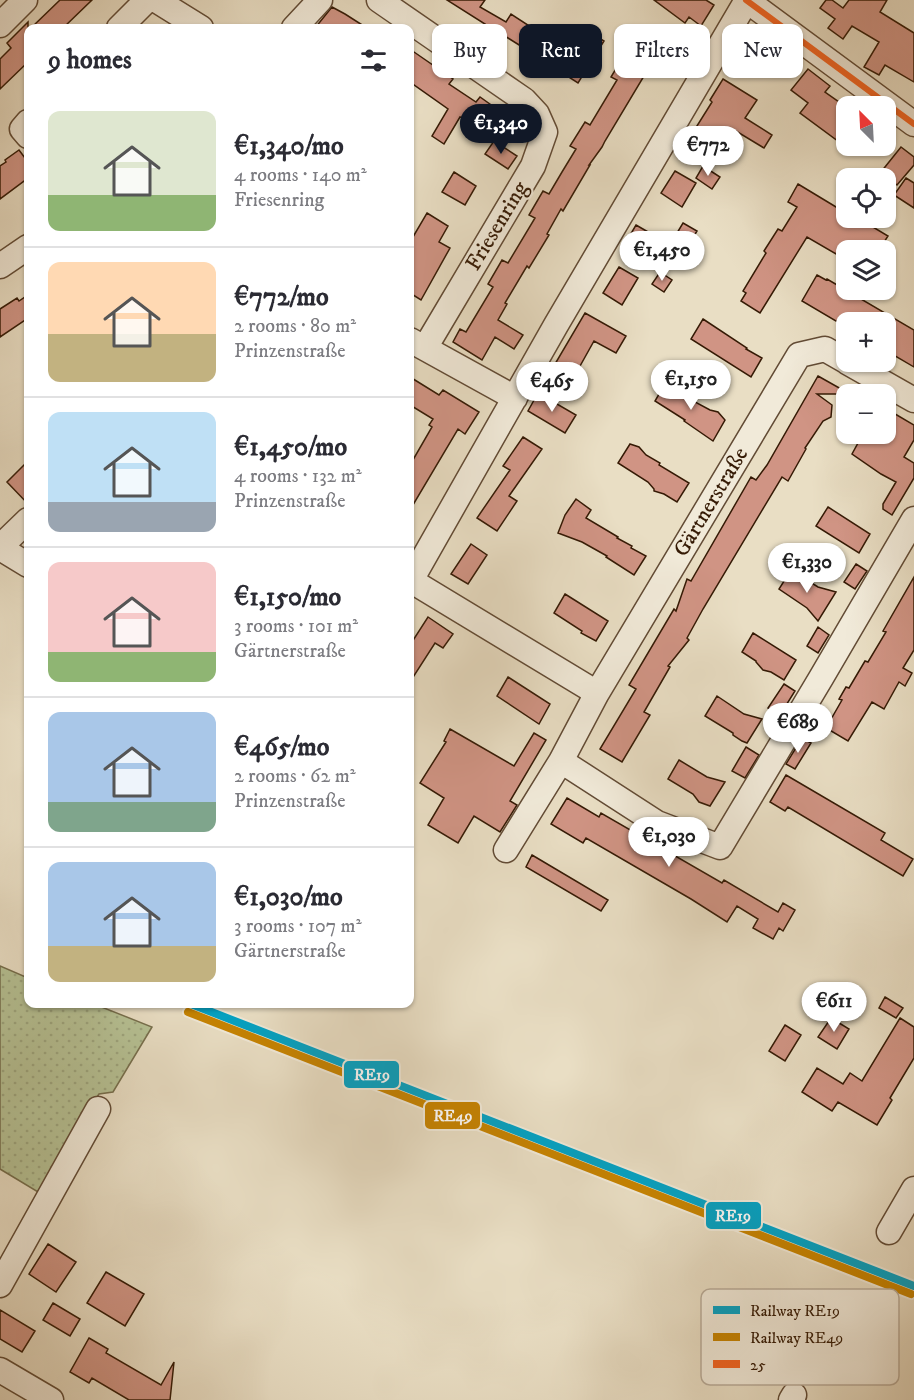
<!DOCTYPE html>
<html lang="en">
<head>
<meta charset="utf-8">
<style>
	body { margin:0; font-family:"IM FELL DW Pica",serif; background:#f7f7f7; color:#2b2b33; height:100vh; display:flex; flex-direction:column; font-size:22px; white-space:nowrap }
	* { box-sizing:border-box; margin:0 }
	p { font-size:20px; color:#7c7c81 }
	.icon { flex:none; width:33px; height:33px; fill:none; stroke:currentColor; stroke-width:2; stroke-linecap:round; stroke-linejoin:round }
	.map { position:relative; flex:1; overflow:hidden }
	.drawer { position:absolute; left:24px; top:24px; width:390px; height:984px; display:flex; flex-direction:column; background:#fff; border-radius:12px; box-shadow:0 2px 4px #0004 }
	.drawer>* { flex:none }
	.guide { position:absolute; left:432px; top:24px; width:392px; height:54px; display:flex; gap:12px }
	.needle { width:39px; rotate:336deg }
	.fabs { position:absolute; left:836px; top:96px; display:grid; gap:12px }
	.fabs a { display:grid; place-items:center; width:60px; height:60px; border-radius:12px; background:#fff; box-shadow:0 2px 4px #0004; font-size:30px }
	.price { position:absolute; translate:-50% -51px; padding:0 14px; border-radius:21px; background:#fff; color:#222; font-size:20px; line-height:39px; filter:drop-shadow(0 2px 3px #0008) }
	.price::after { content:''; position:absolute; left:50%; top:36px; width:18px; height:14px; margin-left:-9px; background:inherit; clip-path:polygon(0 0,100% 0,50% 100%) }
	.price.active { background:#111827; color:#fff }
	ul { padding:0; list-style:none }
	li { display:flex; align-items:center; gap:18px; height:150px; padding:0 24px }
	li+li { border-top:2px solid #e1e1e2 }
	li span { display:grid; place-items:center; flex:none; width:168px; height:120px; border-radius:12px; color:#555 }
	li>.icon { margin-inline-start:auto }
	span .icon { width:72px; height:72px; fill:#fffc; stroke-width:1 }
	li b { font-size:26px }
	h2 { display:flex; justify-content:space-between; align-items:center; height:72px; padding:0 24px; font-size:26px }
	.tag { padding:0 21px; border-radius:12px; background:#fff; box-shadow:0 2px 4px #0004; font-size:21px; line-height:54px }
	.tag.active { background:#111827; color:#fff }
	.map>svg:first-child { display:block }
	.grass { fill:url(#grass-dots); stroke:#766e4c; stroke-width:1.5 }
	.building { fill:#d09484; stroke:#351a05; stroke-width:1.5 }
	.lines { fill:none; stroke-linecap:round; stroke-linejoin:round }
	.minor-casing { stroke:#624b35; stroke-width:27 }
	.minor { stroke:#f1ead9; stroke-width:24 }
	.bus-1-casing { stroke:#f1ead9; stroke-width:10 }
	.bus-1 { stroke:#f26522; stroke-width:6 }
	.rail-1-casing { stroke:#f1ead9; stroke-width:12 }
	.rail-2-casing { stroke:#f1ead9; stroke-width:12 }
	.rail-1 { stroke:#03a2c4; stroke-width:8 }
	.rail-2 { stroke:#c68301; stroke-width:8 }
	.labels { text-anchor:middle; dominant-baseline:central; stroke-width:4.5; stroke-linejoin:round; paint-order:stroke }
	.street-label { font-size:22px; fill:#351a05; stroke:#f1ead9 }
	.key { fill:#f1ead9; stroke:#b9ac99; stroke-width:1.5 }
	.key-label { font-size:16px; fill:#351a05 }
	.line-badge { stroke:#f1ead9; stroke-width:2 }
	.badge-label { font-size:16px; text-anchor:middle; font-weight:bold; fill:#fff }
</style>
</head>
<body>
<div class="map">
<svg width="914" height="1400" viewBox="0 0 914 1400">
	<defs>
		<pattern id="grass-dots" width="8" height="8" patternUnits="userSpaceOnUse" patternTransform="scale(1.5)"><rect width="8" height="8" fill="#b6c194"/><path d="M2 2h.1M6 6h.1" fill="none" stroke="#9da57e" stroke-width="1.8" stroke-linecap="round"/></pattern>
	</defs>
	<rect width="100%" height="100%" fill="#e9dec4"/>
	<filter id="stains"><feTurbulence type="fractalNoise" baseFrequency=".00333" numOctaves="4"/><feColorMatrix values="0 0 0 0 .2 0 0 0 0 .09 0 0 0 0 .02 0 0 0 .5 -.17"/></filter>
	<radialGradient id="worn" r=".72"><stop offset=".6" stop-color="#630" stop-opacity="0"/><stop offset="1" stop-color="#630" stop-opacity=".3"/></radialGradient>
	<path class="grass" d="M0 966 28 978V1004H94L152 1027 113 1092 99 1094 38 1192 0 1169Z"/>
	<path class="building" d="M60 0H92L63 28H31Z
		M447 0H485L480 7 506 22 511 14 543 35 545 33 575 52 588 31 604 41 578 83 547 63 545 66 530 56 532 53 500 33 498 36 483 27 485 24Z
		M654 0H706L714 5 701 26 689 17 685 23Z
		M826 0H832L843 8 849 0H887L880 12 914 33V82L885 65 879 75 864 67 879 42 852 26 843 39 828 28 835 19 820 8Z
		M332 7 345 14 367 28H315Z
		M28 22V62L0 89V59L11 48 7 43Z
		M656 35 681 53 669 72 653 61 658 53 648 46Z
		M414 52 453 79 449 84 476 102 480 97 518 124 503 145 463 117V118L460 117 444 144 432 136 448 109 410 82V59Z
		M620 62 644 76 605 141 602 147 589 165H590L563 211 561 209 547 234 549 235 529 268 527 266 505 303 507 304 498 320 523 335 514 349 495 337 482 360 453 342 460 329 466 332 493 287 488 284 502 260 508 263 535 218 529 215 543 191 549 194 562 172 576 149 570 146 585 122 590 125 617 80 611 77Z
		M808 69 830 86 825 92 846 107V147L800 113 808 103 791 90Z
		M723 79 757 100 745 118 772 135 764 148 736 131 721 156 690 137 712 102 710 100Z
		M494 141 517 156 508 169 485 154Z
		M901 147 914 157V165L897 185 881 172Z
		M19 150 28 162V178L0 199V166L6 162 5 160Z
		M703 166 720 177 712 189 696 178Z
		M675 171 696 183 682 207 661 193Z
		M454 172 476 186 465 205 442 192Z
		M906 178 914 183V208L894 195Z
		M798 184 846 213V218H858L888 236 879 250H838L836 254 807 237 760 313 741 301 746 293 743 291 766 253 764 251 778 229 782 231 797 207 788 202Z
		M427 213 448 226 439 242 450 248 421 300 410 293V242Z
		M683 223 697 231 688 246 674 238Z
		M636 225 669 244 659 262 626 242Z
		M619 267 638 278 622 305 603 293Z
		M660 272 672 280 664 292 652 284Z
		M817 275 826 280 827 279 914 330V367L885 350V322H846V327L802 301Z
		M28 295V318L0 337V309L17 298 19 301Z
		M585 313 626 336 616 353 594 341 575 375 555 364Z
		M703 319 747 348 746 349 762 358 751 377 691 339Z
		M818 376 850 394H817L832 405 831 417 823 421 805 448 806 449 788 481 782 477 703 609 687 638 689 640 668 666 670 667 644 712 650 715 622 762 600 749 636 689 629 685 674 609 676 611 687 579 691 581 751 477 756 480 767 465Z
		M410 377 439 395 443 390 479 412 465 434 458 429 410 510V465L432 427 429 425 433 419 410 405Z
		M666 382 696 400 695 402 710 410 718 412 725 420 713 441 684 421 685 420 655 401Z
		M538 393 576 415 565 433 528 411Z
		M885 408 914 425V440L904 457 914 463V478L892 515 883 509V504L896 482 881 474 852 454 863 434 885 440Z
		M523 437 542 449 509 496 517 501 497 531 477 518 510 470 503 466Z
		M630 444 639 447 646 455 660 463 659 465 689 483 677 502 664 494 654 491V489L648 482 618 463Z
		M28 461V504L7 482Z
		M576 499 591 510 586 518 618 537 617 538 632 546 631 548 646 556 634 575 606 557 607 556 582 542 558 533 565 515Z
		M828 507 870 534 859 553 816 526Z
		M471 544 487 555 468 584 451 574Z
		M856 564 867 571 855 589 844 582Z
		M791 570 818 587 836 592 818 621 807 608 779 589Z
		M914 577V650L903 668 912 673 905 686 899 682 884 709 872 702 848 741 826 728 842 700 839 699 846 687 849 688 865 661 868 662 886 632 883 631Z
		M565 594 608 621 596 641 581 633 582 631 554 613Z
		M428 617 453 634 443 648 435 643 410 682V645Z
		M818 627 829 635 818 653 807 646Z
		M753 633 796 660 784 680 771 672 763 670 756 662V661L742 652Z
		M508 677 550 704 539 724 497 696Z
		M784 684 795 691 780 715 768 708Z
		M717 696 744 714 762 719 747 743 742 741 733 735V733L705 716Z
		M450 729 514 766 534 733 546 740 510 801 517 805 500 832 474 816 458 843 428 825 444 798 420 783 446 742 444 741Z
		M802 738 811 743 795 769 786 764Z
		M746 747 759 755 745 778 732 771Z
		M679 760 707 777 725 782 710 806 699 802 693 794 668 779Z
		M786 775 885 833 881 840 913 859 903 876 788 807 785 811 770 802Z
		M567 798 599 817 601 813 722 883 724 880 778 912 783 903 795 910 783 931 779 928 773 939 753 928 758 919 737 906 727 922 691 899 586 838 583 843 551 824Z
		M532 855 608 900 601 911 526 867Z
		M885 997 903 1008 896 1018 879 1008Z
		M831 1018 849 1029 837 1049 818 1037Z
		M900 1018 914 1027V1058L890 1098 892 1100 877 1125 838 1102 832 1111 802 1092 817 1068 843 1084 850 1073 862 1081Z
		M785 1025 801 1035 785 1061 769 1051Z
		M48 1244 76 1262 56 1292 29 1274Z
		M106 1272 144 1294 125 1326 87 1303Z
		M53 1303 80 1319 70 1336 43 1320Z
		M0 1310 35 1331 22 1352 0 1339Z
		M89 1338 108 1349 106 1353 161 1385 174 1362 170 1400H129L92 1378 89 1383 70 1372Z"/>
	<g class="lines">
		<defs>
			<path id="minor" d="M156 0 201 28
				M379 0 524 100 537 114 545 132 533 166 425 348
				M746 0 914 124
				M0 25 25 0
				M119 28 147 0
				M294 28 320 0
				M28 122 22 129 28 136
				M0 266 28 247
				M410 340 515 398
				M846 361 825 349 799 355 597 693 561 761 657 823 720 847 821 678 914 519
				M847 362 914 400
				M0 547 28 520
				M0 548 28 565
				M410 580 597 693
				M410 582 556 325 747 0
				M506 850 561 761
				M889 1232 914 1189
				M0 1285 98 1109
				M0 1370 51 1400
				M791 1400 794 1395"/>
		</defs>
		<use href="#minor" class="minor-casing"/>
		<use href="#minor" class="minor"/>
		<defs>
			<path id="bus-1" d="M746 0 914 124"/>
		</defs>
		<use href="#bus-1" class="bus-1-casing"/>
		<use href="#bus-1" class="bus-1"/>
		<defs>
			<path id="rail-1" d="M191 1004 914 1286"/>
			<path id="rail-2" d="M188 1012 911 1294"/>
		</defs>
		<use href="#rail-1" class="rail-1-casing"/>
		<use href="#rail-2" class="rail-2-casing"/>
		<use href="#rail-1" class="rail-1"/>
		<use href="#rail-2" class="rail-2"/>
	</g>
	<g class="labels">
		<g class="street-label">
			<text transform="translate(497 226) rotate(-59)">Friesenring</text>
			<text transform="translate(711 502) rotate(-59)">Gärtnerstraße</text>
		</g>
	</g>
	<rect x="701" y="1289" width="198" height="96" rx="9" class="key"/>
	<rect x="713" y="1306" width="27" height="8" fill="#03a2c4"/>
	<rect x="713" y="1333" width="27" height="8" fill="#c68301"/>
	<rect x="713" y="1360" width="27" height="8" fill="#f26522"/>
	<g class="key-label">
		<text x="750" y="1316">Railway RE19</text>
		<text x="750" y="1343">Railway RE49</text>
		<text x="750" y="1370">25</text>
	</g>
	<g class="line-badge">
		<rect x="343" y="1060" width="57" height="29" rx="6" fill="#03a2c4"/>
		<rect x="424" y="1101" width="57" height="29" rx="6" fill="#c68301"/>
		<rect x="705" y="1201" width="57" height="29" rx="6" fill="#03a2c4"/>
	</g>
	<g class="badge-label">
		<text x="372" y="1080">RE19</text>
		<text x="453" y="1121">RE49</text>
		<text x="733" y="1221">RE19</text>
	</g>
	<rect width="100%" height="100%" filter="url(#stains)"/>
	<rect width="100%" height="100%" fill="url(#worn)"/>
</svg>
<div class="fabs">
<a><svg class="needle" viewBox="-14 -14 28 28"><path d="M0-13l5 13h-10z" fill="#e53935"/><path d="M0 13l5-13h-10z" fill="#7c7c81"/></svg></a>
<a><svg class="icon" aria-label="locate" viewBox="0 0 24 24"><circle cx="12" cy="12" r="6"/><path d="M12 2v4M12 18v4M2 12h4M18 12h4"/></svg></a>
<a><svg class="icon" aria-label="layers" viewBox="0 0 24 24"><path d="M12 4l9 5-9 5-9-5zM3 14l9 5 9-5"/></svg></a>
<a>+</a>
<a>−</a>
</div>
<b class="price active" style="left:501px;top:155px">€1,340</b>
<b class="price" style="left:708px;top:177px">€772</b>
<b class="price" style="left:662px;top:282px">€1,450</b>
<b class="price" style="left:691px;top:411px">€1,150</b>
<b class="price" style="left:552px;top:413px">€465</b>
<b class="price" style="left:807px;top:594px">€1,330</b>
<b class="price" style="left:798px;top:754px">€689</b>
<b class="price" style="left:669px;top:868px">€1,030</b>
<b class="price" style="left:834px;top:1033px">€611</b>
<div class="guide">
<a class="tag">Buy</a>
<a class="tag active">Rent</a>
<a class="tag">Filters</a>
<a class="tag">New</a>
</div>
<section class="drawer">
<h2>9 homes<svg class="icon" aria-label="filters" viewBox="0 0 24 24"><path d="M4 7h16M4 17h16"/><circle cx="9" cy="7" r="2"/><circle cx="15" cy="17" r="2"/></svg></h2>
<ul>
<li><span style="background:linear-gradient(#dfe7d0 70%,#8fb573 0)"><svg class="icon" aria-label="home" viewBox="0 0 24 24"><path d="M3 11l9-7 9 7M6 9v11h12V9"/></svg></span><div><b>€1,340/mo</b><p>4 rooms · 140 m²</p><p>Friesenring</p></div></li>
<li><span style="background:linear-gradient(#ffd9b3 60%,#c2b280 0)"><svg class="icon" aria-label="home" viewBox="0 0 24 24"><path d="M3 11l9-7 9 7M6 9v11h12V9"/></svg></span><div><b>€772/mo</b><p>2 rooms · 80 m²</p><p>Prinzenstraße</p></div></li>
<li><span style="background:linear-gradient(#bfe0f5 75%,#9aa5b1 0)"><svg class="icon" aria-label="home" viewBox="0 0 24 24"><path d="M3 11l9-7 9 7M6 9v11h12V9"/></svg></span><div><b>€1,450/mo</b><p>4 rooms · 132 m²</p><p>Prinzenstraße</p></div></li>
<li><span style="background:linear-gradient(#f6c9c9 75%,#8fb573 0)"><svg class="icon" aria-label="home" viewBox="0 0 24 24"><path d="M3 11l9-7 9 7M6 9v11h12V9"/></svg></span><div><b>€1,150/mo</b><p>3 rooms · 101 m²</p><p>Gärtnerstraße</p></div></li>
<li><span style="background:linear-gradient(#a9c7e8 75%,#7fa58c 0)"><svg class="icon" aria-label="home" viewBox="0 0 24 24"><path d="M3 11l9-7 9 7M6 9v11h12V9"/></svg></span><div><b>€465/mo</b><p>2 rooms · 62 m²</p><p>Prinzenstraße</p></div></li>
<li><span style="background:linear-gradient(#a9c7e8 70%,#c2b280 0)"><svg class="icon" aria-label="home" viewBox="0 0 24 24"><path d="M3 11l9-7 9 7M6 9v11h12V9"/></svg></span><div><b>€1,030/mo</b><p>3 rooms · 107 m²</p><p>Gärtnerstraße</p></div></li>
</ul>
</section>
</div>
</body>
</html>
